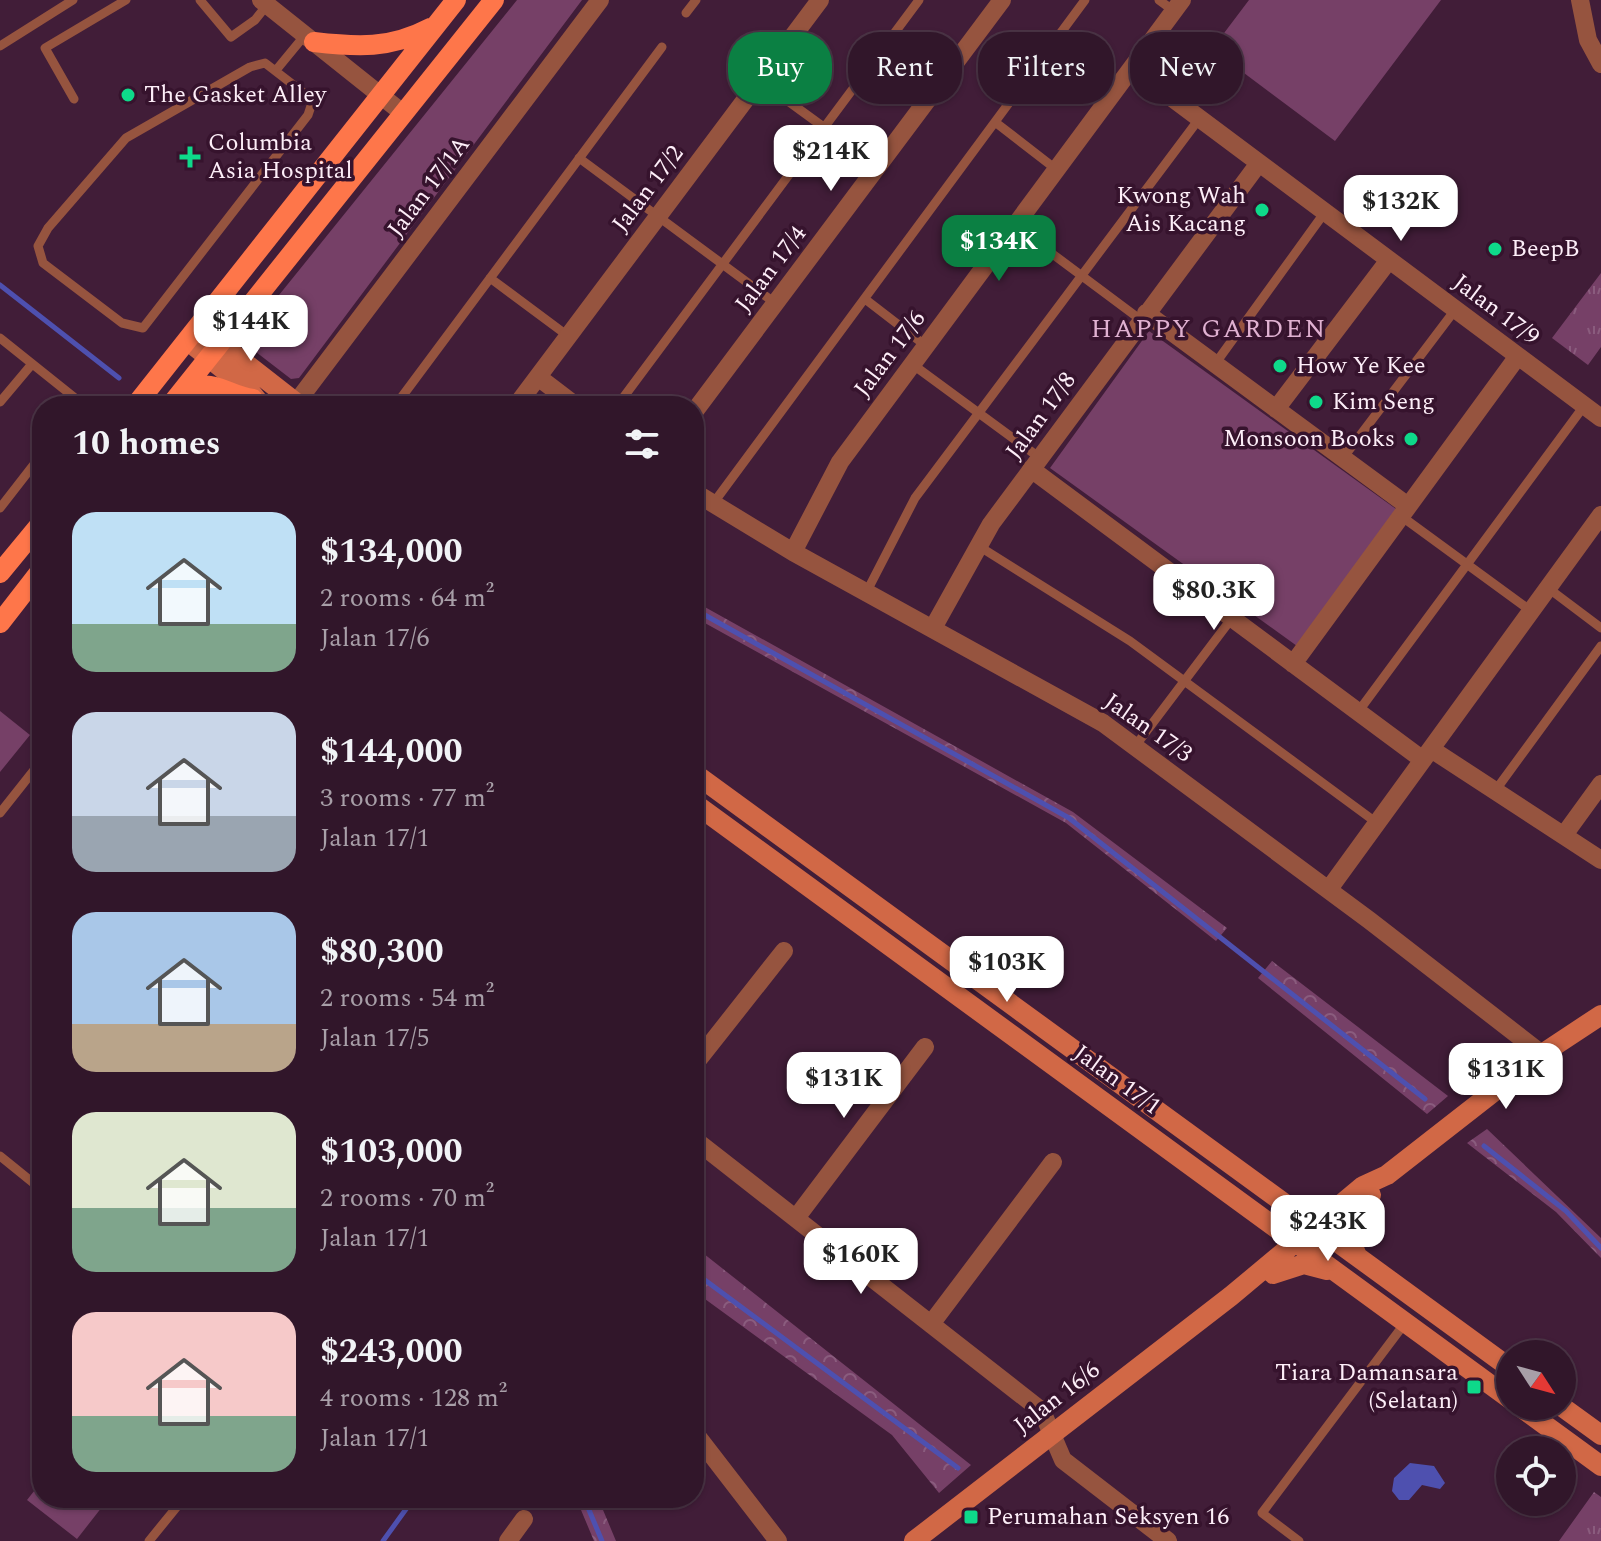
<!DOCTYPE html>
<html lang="en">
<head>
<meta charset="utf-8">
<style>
	body { margin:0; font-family:Spectral,serif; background:#391f32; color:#f1f3f6; height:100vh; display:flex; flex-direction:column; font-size:30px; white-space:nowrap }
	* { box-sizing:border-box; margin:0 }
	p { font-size:26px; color:#a89fa8 }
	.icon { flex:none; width:44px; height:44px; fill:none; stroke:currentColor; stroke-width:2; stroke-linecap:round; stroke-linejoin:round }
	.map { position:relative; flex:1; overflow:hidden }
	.details { position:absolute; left:32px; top:396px; width:672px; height:1112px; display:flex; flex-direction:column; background:#31162a; border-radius:32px; box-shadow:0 2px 6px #0004,0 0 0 2px #4c3547 }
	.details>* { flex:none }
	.hud { position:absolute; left:728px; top:32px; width:752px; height:72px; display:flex; gap:16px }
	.needle { width:52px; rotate:126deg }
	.controls { position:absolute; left:1496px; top:1340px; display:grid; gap:16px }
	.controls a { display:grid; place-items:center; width:80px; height:80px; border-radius:50%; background:#31162a; box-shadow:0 2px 6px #0004,0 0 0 2px #4c3547; font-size:40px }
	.price { position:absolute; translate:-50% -68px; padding:0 18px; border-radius:16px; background:#fff; color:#222; font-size:26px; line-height:52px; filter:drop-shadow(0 2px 4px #0008) }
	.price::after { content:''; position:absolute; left:50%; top:48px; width:24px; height:18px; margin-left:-12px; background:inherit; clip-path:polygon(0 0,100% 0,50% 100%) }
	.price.current { background:#0b8043; color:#fff }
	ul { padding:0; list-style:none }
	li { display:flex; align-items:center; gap:24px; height:200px; padding:0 40px }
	li span { display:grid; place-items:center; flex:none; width:224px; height:160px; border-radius:24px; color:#555 }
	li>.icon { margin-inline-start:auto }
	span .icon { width:96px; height:96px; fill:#fffc; stroke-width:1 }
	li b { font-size:34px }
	h2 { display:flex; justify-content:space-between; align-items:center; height:96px; padding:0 40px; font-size:34px }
	.chip { padding:0 28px; border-radius:32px; background:#31162a; box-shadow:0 2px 6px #0004,0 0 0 2px #4c3547; font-size:28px; line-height:72px }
	.chip.current { background:#0b8043; color:#fff }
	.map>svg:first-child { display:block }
	.grass { fill:url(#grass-tufts) }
	.forest { fill:url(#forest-crowns) }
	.green { fill:#764067 }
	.water { fill:#4e50af }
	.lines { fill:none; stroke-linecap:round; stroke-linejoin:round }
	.stream { stroke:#4e50af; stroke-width:5 }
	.lane { stroke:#96543f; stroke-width:9 }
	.street { stroke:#96543f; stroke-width:18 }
	.secondary { stroke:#d16846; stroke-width:20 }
	.primary { stroke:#fe764a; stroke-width:20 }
	.poi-dot { fill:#0ed98a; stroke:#36132d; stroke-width:3 }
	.labels { text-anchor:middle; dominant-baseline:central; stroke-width:7; stroke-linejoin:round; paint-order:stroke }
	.poi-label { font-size:24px; fill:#fdeef8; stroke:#36132d; text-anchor:start }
	.street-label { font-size:24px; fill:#fdeef8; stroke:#36132d }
	.neighbourhood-label { font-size:26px; letter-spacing:2px; fill:#e0b1d1; stroke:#36132d }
</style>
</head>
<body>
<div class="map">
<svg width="1601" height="1541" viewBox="0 0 1601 1541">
	<defs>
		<pattern id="grass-tufts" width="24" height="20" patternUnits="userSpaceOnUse" patternTransform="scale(2)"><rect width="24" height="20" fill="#764067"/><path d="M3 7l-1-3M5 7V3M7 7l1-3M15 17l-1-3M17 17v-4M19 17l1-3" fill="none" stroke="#8a5c7e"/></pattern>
		<pattern id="forest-crowns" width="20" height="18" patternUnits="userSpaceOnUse" patternTransform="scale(2)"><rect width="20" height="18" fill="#764067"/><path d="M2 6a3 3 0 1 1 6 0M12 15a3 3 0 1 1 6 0" fill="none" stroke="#8a5c7e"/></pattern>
	</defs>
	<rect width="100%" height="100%" fill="#411d38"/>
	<path class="grass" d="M1601 273V347L1588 365 1552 338Z
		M1594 1492 1601 1497V1541H1559Z"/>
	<path class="forest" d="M694 601 1073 812 1227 928 1216 941 1066 823 694 617Z
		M1272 961 1448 1096 1427 1114 1258 978Z
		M1487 1129 1601 1238V1258L1556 1212 1467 1143Z
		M694 1246 971 1465 939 1493 892 1435 694 1291Z
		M576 1498H598L616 1541H594Z"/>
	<path class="green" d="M517 0H582L299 378 291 379 248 346 246 336Z
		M1249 0H1441L1335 141 1212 49Z
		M1149 331 1396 509 1297 646 1050 468Z
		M0 711 30 735 0 772Z
		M42 1481V1498H90L102 1507 77 1539 27 1500Z"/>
	<path class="water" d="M1410 1463 1434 1466 1445 1483 1440 1489 1422 1485 1409 1500H1399L1392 1491 1394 1478Z"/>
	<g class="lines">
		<path class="stream" d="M0 285 119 378
			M694 609 1069 818 1425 1099
			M1484 1146 1566 1211 1601 1248
			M694 1272 958 1468
			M584 1498 602 1541
			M383 1541 414 1498"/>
		<path class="lane" d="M200 0 231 37 255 20 267 5
			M1159 0 1174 11
			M686 13 696 0
			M0 46 73 0
			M265 63 313 100 308 115 143 328 122 323 43 263 38 246 48 228 126 138 250 67Z
			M277 69 305 35
			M759 80 877 166
			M74 99 45 48 126 0
			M995 122 1057 170
			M579 158 775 303
			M1015 226 1141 320
			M490 278 568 336
			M865 299 926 346
			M0 338 85 406
			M912 364 1040 458
			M1215 364 1325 212
			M0 402 32 364
			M395 406 662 47
			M617 406 919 0
			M1343 458 1455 310
			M712 505 1085 0
			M0 508 42 454
			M1401 516 1531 611
			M977 545 1130 641 1377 823
			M1548 588 1601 628
			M866 593 915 498 1199 119
			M1358 712 1584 406
			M1136 745 1232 618
			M1495 791 1601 646
			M0 813 42 760
			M0 1156 42 1190
			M149 1541 184 1498
			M1299 1541 1262 1513 1405 1323"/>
		<path class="street" d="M261 0 404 114
			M1580 0 1588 40 1601 64
			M1132 68 1601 418
			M1146 313 1408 506
			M538 377 576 406
			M296 403 600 0
			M516 406 820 0
			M1276 409 1389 260
			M694 412 1002 0
			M1031 469 1423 760
			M694 492 793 552 1103 723 1369 920 1542 1054
			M793 552 840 462 1182 0
			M933 628 991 524 1259 163
			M1293 664 1518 356
			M1431 749 1601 860
			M1564 835 1601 784
			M1329 889 1601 515
			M694 1065 784 951
			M694 1139 1042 1411 1063 1460 1168 1541
			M796 1218 925 1047
			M931 1324 1053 1162
			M694 1432 778 1541
			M508 1541 524 1519"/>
		<path class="secondary" d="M199 327 300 406
			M188 341 249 390 262 406
			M694 773 1510 1368
			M694 803 1510 1399
			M1357 1256C1345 1230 1355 1215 1371 1195
			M1273 1274 1304 1264 1327 1270
			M1519 1406 1601 1466
			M1561 1406 1601 1435
			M914 1541 1231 1296 1363 1186 1387 1175 1542 1054 1601 1015"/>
		<path class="primary" d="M314 42C357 47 390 49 430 28
			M180 397C210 372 223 395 253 399
			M135 406 456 0
			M170 406 494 0
			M0 573 42 522
			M0 623 42 569"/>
	</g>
	<g class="poi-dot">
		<circle cx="128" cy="95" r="8"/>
		<path d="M186 145h8v8h8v8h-8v8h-8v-8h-8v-8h8z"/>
		<circle cx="1262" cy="210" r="8"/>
		<circle cx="1495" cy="249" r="8"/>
		<circle cx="1280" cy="366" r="8"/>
		<circle cx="1316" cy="402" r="8"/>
		<circle cx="1411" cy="439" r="8"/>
		<rect x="1466" y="1379" width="16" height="16" rx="4"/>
		<rect x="963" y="1509" width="16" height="16" rx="4"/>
	</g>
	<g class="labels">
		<g class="poi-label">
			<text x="144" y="95">The Gasket Alley</text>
			<text x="208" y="143">Columbia<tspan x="208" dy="28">Asia Hospital</tspan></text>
			<text x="1246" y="196" text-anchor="end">Kwong Wah<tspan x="1246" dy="28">Ais Kacang</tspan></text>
			<text x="1511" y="249">BeepB</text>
			<text x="1296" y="366">How Ye Kee</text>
			<text x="1332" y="402">Kim Seng</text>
			<text x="1395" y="439" text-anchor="end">Monsoon Books</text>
			<text x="1458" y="1373" text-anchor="end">Tiara Damansara<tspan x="1458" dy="28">(Selatan)</tspan></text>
			<text x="987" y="1517">Perumahan Seksyen 16</text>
		</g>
		<g class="street-label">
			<text transform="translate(429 187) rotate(-53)">Jalan 17/1A</text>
			<text transform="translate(648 189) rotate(-53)">Jalan 17/2</text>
			<text transform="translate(771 269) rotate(-53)">Jalan 17/4</text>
			<text transform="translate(1496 310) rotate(37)">Jalan 17/9</text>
			<text transform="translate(890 354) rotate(-53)">Jalan 17/6</text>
			<text transform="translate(1041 416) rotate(-54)">Jalan 17/8</text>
			<text transform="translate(1148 728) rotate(35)">Jalan 17/3</text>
			<text transform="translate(1117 1080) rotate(36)">Jalan 17/1</text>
			<text transform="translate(1057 1398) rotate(-38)">Jalan 16/6</text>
		</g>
		<g class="neighbourhood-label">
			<text x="1209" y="329">HAPPY GARDEN</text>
		</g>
	</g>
</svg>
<div class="controls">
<a><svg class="needle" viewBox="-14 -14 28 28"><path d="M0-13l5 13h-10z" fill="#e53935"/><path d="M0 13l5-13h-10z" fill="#a89fa8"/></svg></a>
<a><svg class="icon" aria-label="locate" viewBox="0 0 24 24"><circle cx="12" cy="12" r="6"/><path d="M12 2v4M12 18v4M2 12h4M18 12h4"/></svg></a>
</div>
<b class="price" style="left:831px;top:193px">$214K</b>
<b class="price" style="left:1401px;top:243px">$132K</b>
<b class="price current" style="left:999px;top:283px">$134K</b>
<b class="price" style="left:251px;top:363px">$144K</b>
<b class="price" style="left:1214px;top:632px">$80.3K</b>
<b class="price" style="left:1007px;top:1004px">$103K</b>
<b class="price" style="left:1506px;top:1111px">$131K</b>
<b class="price" style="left:844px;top:1120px">$131K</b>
<b class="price" style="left:1328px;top:1263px">$243K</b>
<b class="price" style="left:861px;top:1296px">$160K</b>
<div class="hud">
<a class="chip current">Buy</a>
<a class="chip">Rent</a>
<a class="chip">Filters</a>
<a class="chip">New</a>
</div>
<section class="details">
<h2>10 homes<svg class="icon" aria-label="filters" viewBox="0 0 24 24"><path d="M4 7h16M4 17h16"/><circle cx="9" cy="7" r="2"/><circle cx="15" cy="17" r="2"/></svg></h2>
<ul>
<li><span style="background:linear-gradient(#bfe0f5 70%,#7fa58c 0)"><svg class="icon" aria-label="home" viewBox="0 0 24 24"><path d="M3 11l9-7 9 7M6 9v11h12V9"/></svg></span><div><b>$134,000</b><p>2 rooms · 64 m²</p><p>Jalan 17/6</p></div></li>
<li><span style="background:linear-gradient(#c9d6e8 65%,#9aa5b1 0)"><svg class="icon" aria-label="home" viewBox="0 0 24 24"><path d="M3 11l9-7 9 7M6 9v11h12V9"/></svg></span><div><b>$144,000</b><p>3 rooms · 77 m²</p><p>Jalan 17/1</p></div></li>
<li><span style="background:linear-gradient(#a9c7e8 70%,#b9a48a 0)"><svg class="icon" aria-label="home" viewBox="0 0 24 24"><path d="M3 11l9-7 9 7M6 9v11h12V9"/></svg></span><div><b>$80,300</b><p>2 rooms · 54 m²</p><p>Jalan 17/5</p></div></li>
<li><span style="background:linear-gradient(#dfe7d0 60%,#7fa58c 0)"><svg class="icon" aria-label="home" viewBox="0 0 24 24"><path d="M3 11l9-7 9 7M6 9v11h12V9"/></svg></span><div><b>$103,000</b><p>2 rooms · 70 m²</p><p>Jalan 17/1</p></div></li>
<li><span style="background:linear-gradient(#f6c9c9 65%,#7fa58c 0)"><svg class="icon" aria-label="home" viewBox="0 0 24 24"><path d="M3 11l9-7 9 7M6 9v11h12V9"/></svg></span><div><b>$243,000</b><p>4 rooms · 128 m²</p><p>Jalan 17/1</p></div></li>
</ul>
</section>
</div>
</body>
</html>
